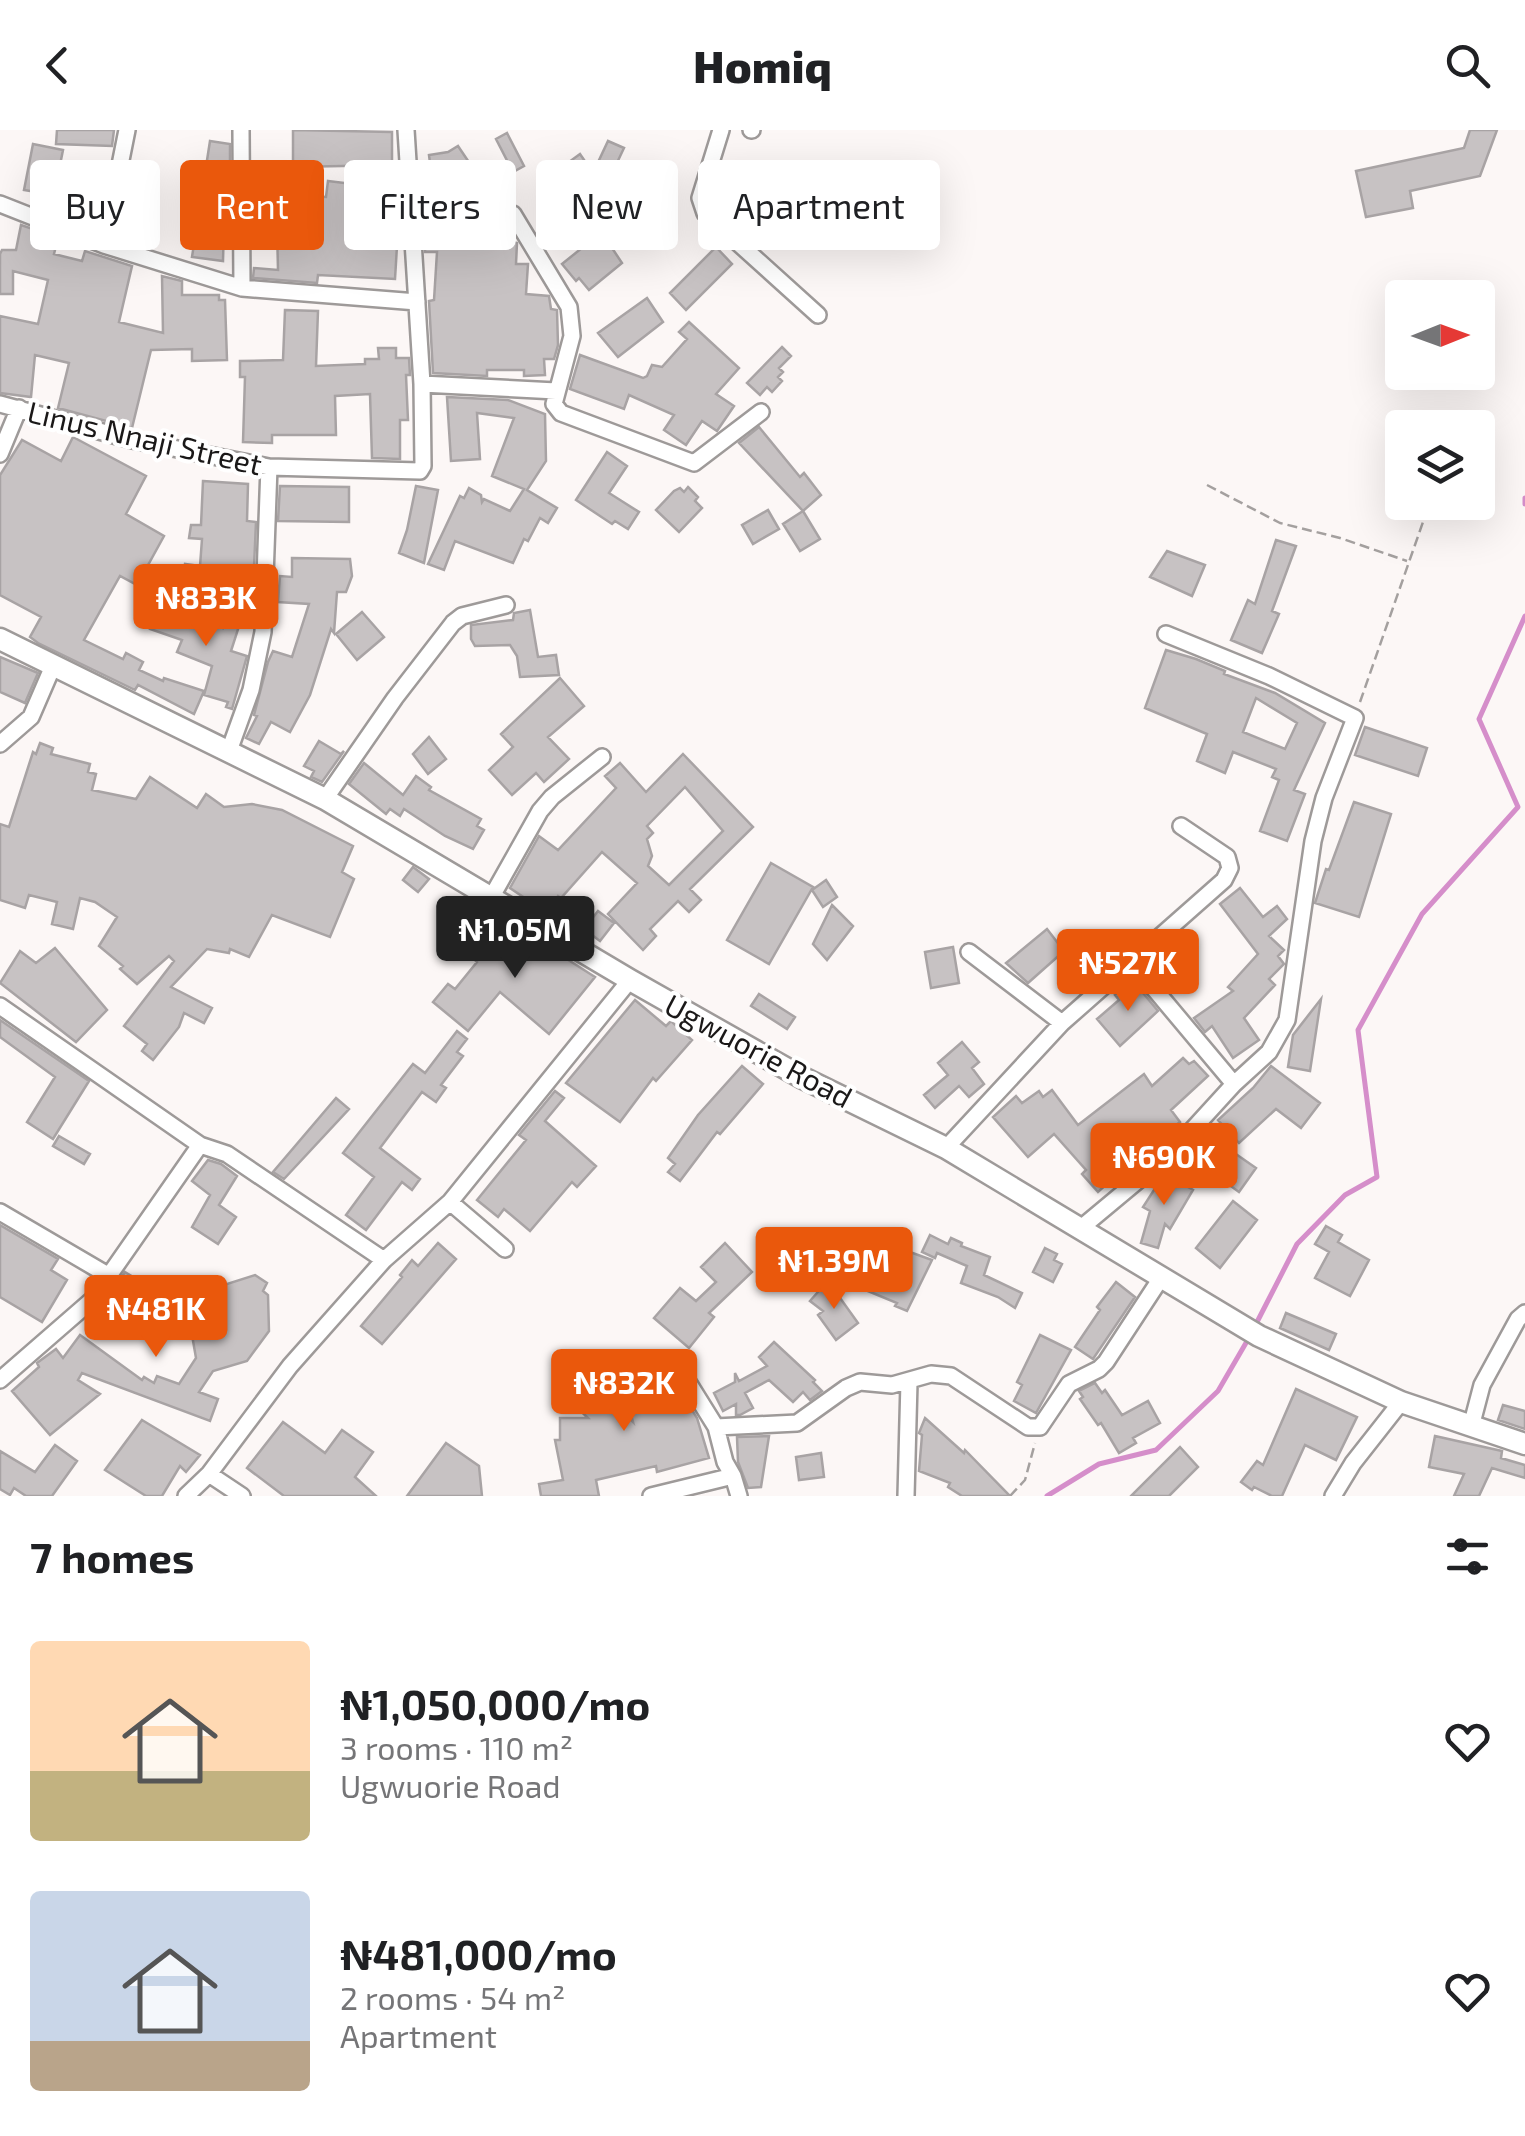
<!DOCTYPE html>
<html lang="en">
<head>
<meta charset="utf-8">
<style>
	body { margin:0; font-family:"Exo 2",sans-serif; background:#f2f2f2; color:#202124; height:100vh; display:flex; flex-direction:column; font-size:38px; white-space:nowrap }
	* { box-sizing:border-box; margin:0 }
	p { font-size:32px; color:#757577 }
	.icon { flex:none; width:55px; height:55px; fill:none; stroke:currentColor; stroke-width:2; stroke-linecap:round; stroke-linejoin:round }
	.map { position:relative; height:1366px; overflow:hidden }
	.drawer { display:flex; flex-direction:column; background:#fff; flex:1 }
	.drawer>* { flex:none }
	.guide { position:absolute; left:30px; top:30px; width:1000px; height:90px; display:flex; gap:20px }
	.needle { width:65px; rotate:89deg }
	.buttons { position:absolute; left:1385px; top:150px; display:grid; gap:20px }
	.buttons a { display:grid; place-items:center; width:110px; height:110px; border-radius:10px; background:#fff; box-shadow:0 10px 40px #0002; font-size:50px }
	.price { position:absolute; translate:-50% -85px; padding:0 22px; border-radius:10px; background:#ea580c; color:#fff; font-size:32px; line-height:65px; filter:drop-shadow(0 2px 5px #0008) }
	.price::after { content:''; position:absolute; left:50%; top:60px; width:30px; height:22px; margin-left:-15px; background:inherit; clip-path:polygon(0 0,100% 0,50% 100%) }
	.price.selected { background:#222; color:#fff }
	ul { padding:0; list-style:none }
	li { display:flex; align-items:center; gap:30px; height:250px; padding:0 30px }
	li span { display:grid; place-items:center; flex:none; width:280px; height:200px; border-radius:10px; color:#555 }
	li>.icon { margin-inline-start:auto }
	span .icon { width:120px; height:120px; fill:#fffc; stroke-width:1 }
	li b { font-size:42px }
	h2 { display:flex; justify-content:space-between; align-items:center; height:120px; padding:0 30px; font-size:42px }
	.chip { padding:0 35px; border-radius:10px; background:#fff; box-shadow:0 10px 40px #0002; font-size:35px; line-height:90px }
	.chip.selected { background:#ea580c; color:#fff }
	header { display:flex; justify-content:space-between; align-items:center; height:130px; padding:0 30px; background:#fff; font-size:45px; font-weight:800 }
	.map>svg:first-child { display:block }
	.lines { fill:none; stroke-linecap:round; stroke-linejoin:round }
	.stream { stroke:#d58eca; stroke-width:5 }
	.building { fill:#c7c2c3; stroke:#a8a3a4; stroke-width:2.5; fill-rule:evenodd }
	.street-casing { stroke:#9e9a99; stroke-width:20 }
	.secondary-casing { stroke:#9e9a99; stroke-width:25 }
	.path { stroke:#a4a09f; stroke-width:2.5; stroke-dasharray:10 5; stroke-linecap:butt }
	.street { stroke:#fff; stroke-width:15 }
	.secondary { stroke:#fff; stroke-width:20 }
	.labels { text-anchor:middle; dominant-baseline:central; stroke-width:8; stroke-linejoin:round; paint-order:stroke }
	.street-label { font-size:30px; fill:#1a1818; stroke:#fff }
</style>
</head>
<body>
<header><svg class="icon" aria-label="back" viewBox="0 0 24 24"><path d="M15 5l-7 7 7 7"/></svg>Homiq<svg class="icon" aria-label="search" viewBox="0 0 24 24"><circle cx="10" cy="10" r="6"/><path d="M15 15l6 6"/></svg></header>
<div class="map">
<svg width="1525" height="1366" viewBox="0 0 1525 1366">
	<rect width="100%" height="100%" fill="#fcf7f6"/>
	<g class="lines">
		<path class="stream" d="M1525 368V374
			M1255 1196 1297 1114 1345 1065 1377 1047 1358 900 1422 784 1518 677 1479 589 1525 486
			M1047 1366 1099 1334 1156 1320 1218 1261 1250 1206"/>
	</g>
	<path class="building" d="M57 0H114L112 16 56 14Z
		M293 0 392 2V35L293 37Z
		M1470 0H1497L1480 46 1410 61 1413 78 1366 87 1356 41 1464 18Z
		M507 3 524 36 513 42 496 9Z
		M210 11 230 14V38L225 59 223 131 192 127Z
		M608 11 624 18 607 54 579 73 587 58 569 32 580 24 593 43Z
		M33 14 63 20 54 65 24 60Z
		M458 16 493 68 467 86 503 88 504 110 517 113 516 134H528L526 164 549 166 551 179 557 180 558 215 554 229H544L545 245 524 246V240H487V246L433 243 429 171 434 170 437 122H425L427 75 423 33H430L429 25 448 22Z
		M328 51 394 59 392 116H397L395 149 318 145 317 153 253 148 254 138 278 140 277 98 254 97 256 63 326 67Z
		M21 95 39 101 37 112 56 116 54 124 82 131 85 121 132 136 119 192 163 203 162 146 182 151V165H219V170H225L227 230 192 231V219L151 220 132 298 58 278 69 233 35 225 31 267 0 263V186L38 194 48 150 13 141V164H0V124L2 120H16Z
		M608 97 618 109 610 115 622 133 589 160 579 148 576 151 562 134Z
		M716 117 732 134 686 180 670 163Z
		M647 168 663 192 618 227 598 203Z
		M285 180 318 181 316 236 365 234V229H379L378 218H396V228H409L410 245H406L408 290H400V329L372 328 370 264 335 266 336 305H272V313L243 312 245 247H240V231L283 230Z
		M689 192 739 238 716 264 734 276 717 301 702 291 686 315 664 300 674 285 629 265 624 279 570 259 580 225 643 248 647 246 652 235 662 237 687 209 679 202Z
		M782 217 791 226 779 238 783 242 778 247 782 251 772 262 767 257 760 265 747 253Z
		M447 267 508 270 545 284 546 331 527 360 557 378 548 393 540 388 528 411 524 409 513 433 455 411 444 440 428 434 460 366 464 368 469 358 481 365 482 372 484 369 510 381 524 359 492 346 514 288 477 283 480 329 451 331Z
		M759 297 800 347 804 343 821 365 803 381 739 313Z
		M73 307 146 346 126 384 164 406 137 455 120 446 84 510 123 529 126 523 143 532 139 540 163 551 164 548 204 561 194 584 138 555 135 560 38 513 30 507 41 487 0 465V345L22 310 61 331Z
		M607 322 627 336 609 363 639 382 628 399 615 391 612 394 576 370Z
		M203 351 248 354 247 391 256 392 254 437 218 436 209 466 180 461 185 434 200 436 202 409 189 408 191 395H201Z
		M280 356 349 357V392L278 391Z
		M416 356 438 360 424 433 399 423 407 400Z
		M688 357 698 367 695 371 702 378 679 402 656 380 674 361 680 358 684 362Z
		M768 380 779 399 753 414 742 395Z
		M803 381 820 409 800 421 783 394Z
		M1276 410 1296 416 1272 481 1279 484 1262 523 1231 510 1248 470 1255 474Z
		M1167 421 1205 435 1192 466 1150 447Z
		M292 428 350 429 352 446 346 462H337L334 503 331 499 310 565 290 602 271 592 259 614 246 608 257 586 254 585 268 532 273 521 292 527 309 474 278 472 280 446 292 447Z
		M159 472 223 498 227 488 240 493 231 521 247 526 232 579 226 577 228 572 204 565 212 536 177 522 182 510 150 499Z
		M530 480 538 527 556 525 559 545 520 547 517 526 510 515 475 516 471 509V495L513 490 514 483Z
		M362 482 384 507 357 530 336 504Z
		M1166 520 1196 529 1225 541 1224 544 1275 563 1325 593 1294 660 1305 664 1287 711 1260 701 1279 650 1272 647 1276 639 1233 622 1225 643 1197 631 1207 604 1145 578ZM1256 568 1297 593 1285 619 1243 602Z
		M0 527 38 543 25 573 0 562Z
		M560 548 584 576 548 607 569 629 544 652 536 643 512 665 489 640 513 617 501 604Z
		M1365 597 1427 618 1418 646 1355 625Z
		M429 607 446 629 428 644 413 624Z
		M319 611 341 624 344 621 322 652 311 647 314 641 304 636Z
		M40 613 53 618 51 624 90 634 88 642 96 644 92 660 136 669 150 647 197 678 206 664 224 677 252 674 282 680 353 716 342 742 354 749 330 807 272 785 249 827 230 819 229 823 207 819 171 857 212 878 204 893 184 883 179 897 153 930 142 921 147 914 124 896 174 831 169 826 137 854 120 839 123 836 99 816 117 787 95 772 80 768 73 799 52 794 57 772 29 765 25 778 0 770V694L9 697 33 622 36 624Z
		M683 624 753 697 690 759 701 770 689 782 678 771 650 799 656 806 643 820 608 784 637 753 602 722 561 768 558 766 547 783 510 758 539 706 558 720 616 658 605 646 620 633 646 662ZM685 657 723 701 669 755 648 736 652 726 647 709 653 703 647 696Z
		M364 633 403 665 416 646 431 657 429 660 481 689 477 696 484 700 473 719 445 706 404 679 400 686 390 679 386 684 349 654Z
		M1354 672 1391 684 1359 787 1315 773 1326 739 1329 740Z
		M771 733 813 757 769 834 727 810Z
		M413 737 429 749 418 762 403 750Z
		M826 750 837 767 823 777 812 760Z
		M1240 758 1263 787 1277 776 1287 789 1269 806 1284 820 1278 826 1284 834 1269 849 1275 855 1244 888 1259 910 1233 928 1212 896 1205 902 1194 888 1233 861 1228 857 1258 824 1220 774Z
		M832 775 853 796 827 830 813 814Z
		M598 781 614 793 600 811 584 799Z
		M472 783 547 825 551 819 595 847 549 904 500 862 468 901 433 872 448 854 455 859 477 832 470 825 487 805 468 790Z
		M1047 799 1064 821 1028 853 1006 833Z
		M953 817 959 853 931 858 925 822Z
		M55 818 107 880 76 912 0 853 20 821 36 833Z
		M1133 851 1158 881 1120 916 1097 889 1119 870 1115 865Z
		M759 864 795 887 787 899 751 876Z
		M1321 869 1310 941 1288 937 1293 905Z
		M635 870 666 896 671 891 692 910 656 951 653 948 620 992 566 953Z
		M0 890 89 951 53 1009 27 992 55 947 0 907Z
		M457 901 467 909 457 922 463 926 441 955 446 958 436 972 422 962 380 1018 420 1049 412 1060 402 1052 366 1100 346 1085 374 1047 343 1023 413 934 425 943Z
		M962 912 979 932 972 938 984 954 969 967 959 956 935 978 924 965 948 945 938 933Z
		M1183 928 1189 934 1194 931 1208 946 1171 980 1180 992 1154 1012 1152 1009 1117 1037 1121 1041 1098 1062 1082 1044 1086 1040 1054 1004 1028 1027 993 987 1016 966 1022 973 1039 961 1043 967 1052 960 1078 995 1144 944 1152 956Z
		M742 936 763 954 720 1004 717 1002 680 1051 668 1042 675 1034 668 1028 698 985Z
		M1271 936 1320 973 1301 998 1276 979 1239 1013 1218 990 1253 958Z
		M555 961 564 968 545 991 596 1036 577 1057 572 1052 530 1101 504 1079 498 1087 477 1070 526 1010 519 1005Z
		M336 968 349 979 284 1049 273 1042Z
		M59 1006 90 1024 84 1034 53 1016Z
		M1233 1022 1256 1038 1239 1062 1217 1046Z
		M208 1030 221 1034 237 1046 219 1075 236 1087 218 1114 192 1097 210 1065 192 1051Z
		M1165 1043 1193 1060 1170 1099 1165 1094 1158 1118 1141 1113 1150 1081 1143 1077Z
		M1233 1071 1257 1090 1220 1138 1196 1118Z
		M0 1095 58 1129 51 1140 67 1150 42 1192 0 1167Z
		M1326 1096 1342 1105 1338 1112 1369 1130 1350 1166 1315 1148 1329 1122 1315 1114Z
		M930 1105 948 1114 951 1108 962 1113 961 1116 990 1127 984 1145 1022 1163 1015 1178 998 1167 961 1153 967 1136 937 1123 935 1128 922 1122Z
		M856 1108 874 1116 877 1110 932 1130 907 1181 895 1176 897 1173 863 1159 868 1147 844 1136Z
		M438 1113 456 1129 382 1214 361 1196 402 1147 400 1145 412 1130 418 1136Z
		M725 1113 752 1142 709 1183 714 1187 689 1218 654 1188 680 1158 696 1171 716 1152 701 1137Z
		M1045 1118 1057 1124 1054 1130 1062 1134 1053 1152 1033 1142Z
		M125 1142 185 1179 169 1205 108 1167Z
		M255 1145 267 1153 263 1161 268 1165 269 1201 247 1231 213 1241 199 1262 218 1269 210 1291 82 1243 78 1250 100 1264 50 1305 12 1261 39 1237 37 1233 56 1219 63 1228 80 1205 142 1250 144 1247 154 1253 157 1246 179 1254 196 1228 188 1182 195 1186 208 1160Z
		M1116 1152 1135 1167 1093 1229 1075 1217 1100 1180 1097 1177Z
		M825 1154 838 1165 858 1193 836 1210 818 1185 823 1181 810 1171Z
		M1286 1183 1336 1204 1329 1220 1280 1198Z
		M1040 1205 1071 1220 1036 1283 1014 1271 1022 1255 1017 1252Z
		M774 1212 815 1250 813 1252 822 1261 810 1270 803 1262 793 1272 769 1250 745 1263 753 1278 740 1285H736V1274L723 1281 714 1263 735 1252V1243L739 1251 767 1236 759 1227Z
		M581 1239 633 1292 623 1255 668 1241 697 1288 709 1328 657 1342 656 1336 596 1350 599 1366H541L539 1354 563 1350 555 1310H560V1288H588L564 1265 577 1252 572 1248Z
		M1095 1253 1102 1263 1105 1260 1122 1285 1148 1271 1160 1293 1133 1308 1136 1313 1119 1323 1101 1293 1098 1295 1080 1269 1083 1267 1079 1261Z
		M1296 1259 1357 1287 1336 1330 1305 1315 1282 1366H1272L1254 1357 1252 1360 1241 1352 1257 1331 1263 1335Z
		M1503 1275 1525 1281V1299L1498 1290Z
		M925 1288 964 1323 965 1320 1010 1366H962L948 1357 950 1353 919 1341 922 1305 919 1303Z
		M142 1290 200 1325 186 1342 180 1336 162 1366H146L105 1340Z
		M283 1292 325 1323 342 1300 373 1322 355 1347 376 1366H284L247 1338Z
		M769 1306 761 1357 748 1358 738 1332 737 1307Z
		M1435 1306 1502 1321 1501 1328 1525 1335V1348L1492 1338 1479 1366H1454L1464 1344 1429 1337Z
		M446 1313 479 1336 482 1366H407Z
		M55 1315 77 1331 52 1366H26L14 1358 10 1365 0 1359V1321L35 1342Z
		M1180 1317 1198 1337 1169 1366H1131Z
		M821 1323 824 1347 799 1350 796 1327Z"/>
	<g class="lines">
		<defs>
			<path id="street" d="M241 0 242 158
				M721 0 700 68 705 83 818 185
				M751 0H752
				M0 74 104 115 242 158 417 172
				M513 84 569 177 572 206 554 274 561 283 694 333 761 282
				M104 115 127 0
				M422 254 556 261
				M0 274 132 310 269 337 420 341 423 336 422 254 406 0
				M0 324 19 278
				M0 614 31 587 53 536
				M229 621 251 560 263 502 269 337
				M325 669 395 568 453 493 462 486 506 475
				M491 768 540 681 552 667 602 627
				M969 822 1062 893
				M1130 830 1234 954
				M0 876 200 1015 227 1024 384 1130
				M946 1018 1062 893 1224 750 1230 738 1227 727 1181 696
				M450 1072 505 1119
				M0 1082 111 1147
				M1081 1098 1171 1023 1234 954 1269 922 1287 890 1313 711 1324 668 1355 588 1269 546 1166 504
				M678 1236 716 1297
				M0 1250 92 1170 200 1015
				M1472 1293 1482 1255 1518 1189 1525 1183
				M209 1344 242 1366
				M733 1346 739 1366
				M186 1366 209 1344 290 1236 384 1130 450 1072 630 850
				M651 1366 733 1346 725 1332 716 1297 797 1293 846 1258 860 1252 892 1255 931 1244 951 1246 1028 1297H1040L1069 1254 1099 1239 1106 1232 1161 1148
				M906 1366 909 1252
				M1333 1366 1353 1333 1401 1272"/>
			<path id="secondary" d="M0 509 325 669 630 850 803 948 946 1018 1259 1206 1401 1272 1525 1314"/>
		</defs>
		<use href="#street" class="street-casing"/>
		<use href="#secondary" class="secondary-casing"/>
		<path class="path" d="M1207 355 1280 393 1340 408 1407 431
			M1360 572 1423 392
			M1010 1366 1025 1350 1035 1313"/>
		<use href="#street" class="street"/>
		<use href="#secondary" class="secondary"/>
	</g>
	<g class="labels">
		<g class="street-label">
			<text transform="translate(145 307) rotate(13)">Linus Nnaji Street</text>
			<text transform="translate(759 920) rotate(28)">Ugwuorie Road</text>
		</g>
	</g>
</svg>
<div class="buttons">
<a><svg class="needle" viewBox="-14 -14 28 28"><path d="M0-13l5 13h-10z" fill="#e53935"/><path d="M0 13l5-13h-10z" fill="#757577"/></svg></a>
<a><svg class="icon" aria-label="layers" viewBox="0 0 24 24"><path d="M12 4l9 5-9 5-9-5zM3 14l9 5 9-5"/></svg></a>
</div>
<b class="price" style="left:206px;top:519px">₦833K</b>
<b class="price selected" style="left:515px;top:851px">₦1.05M</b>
<b class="price" style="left:1128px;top:884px">₦527K</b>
<b class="price" style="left:1164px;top:1078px">₦690K</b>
<b class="price" style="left:834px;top:1182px">₦1.39M</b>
<b class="price" style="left:156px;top:1230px">₦481K</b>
<b class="price" style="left:624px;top:1304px">₦832K</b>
<div class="guide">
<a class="chip">Buy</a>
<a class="chip selected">Rent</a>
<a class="chip">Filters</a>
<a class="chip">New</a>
<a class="chip">Apartment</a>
</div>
</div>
<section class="drawer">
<h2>7 homes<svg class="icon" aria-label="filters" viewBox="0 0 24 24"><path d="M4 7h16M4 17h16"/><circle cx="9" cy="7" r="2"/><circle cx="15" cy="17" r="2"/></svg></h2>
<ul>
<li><span style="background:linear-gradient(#ffd9b3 65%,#c2b280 0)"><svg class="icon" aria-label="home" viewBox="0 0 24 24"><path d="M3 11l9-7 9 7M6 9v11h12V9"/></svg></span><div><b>₦1,050,000/mo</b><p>3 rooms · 110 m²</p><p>Ugwuorie Road</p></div><svg class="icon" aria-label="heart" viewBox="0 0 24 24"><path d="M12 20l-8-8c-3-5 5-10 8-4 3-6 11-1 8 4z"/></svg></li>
<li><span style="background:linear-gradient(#c9d6e8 75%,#b9a48a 0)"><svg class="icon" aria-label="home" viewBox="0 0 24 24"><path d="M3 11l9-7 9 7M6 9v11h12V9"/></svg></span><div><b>₦481,000/mo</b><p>2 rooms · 54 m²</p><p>Apartment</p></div><svg class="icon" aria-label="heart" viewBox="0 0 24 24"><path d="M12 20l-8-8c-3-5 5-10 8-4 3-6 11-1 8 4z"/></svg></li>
</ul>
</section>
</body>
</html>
